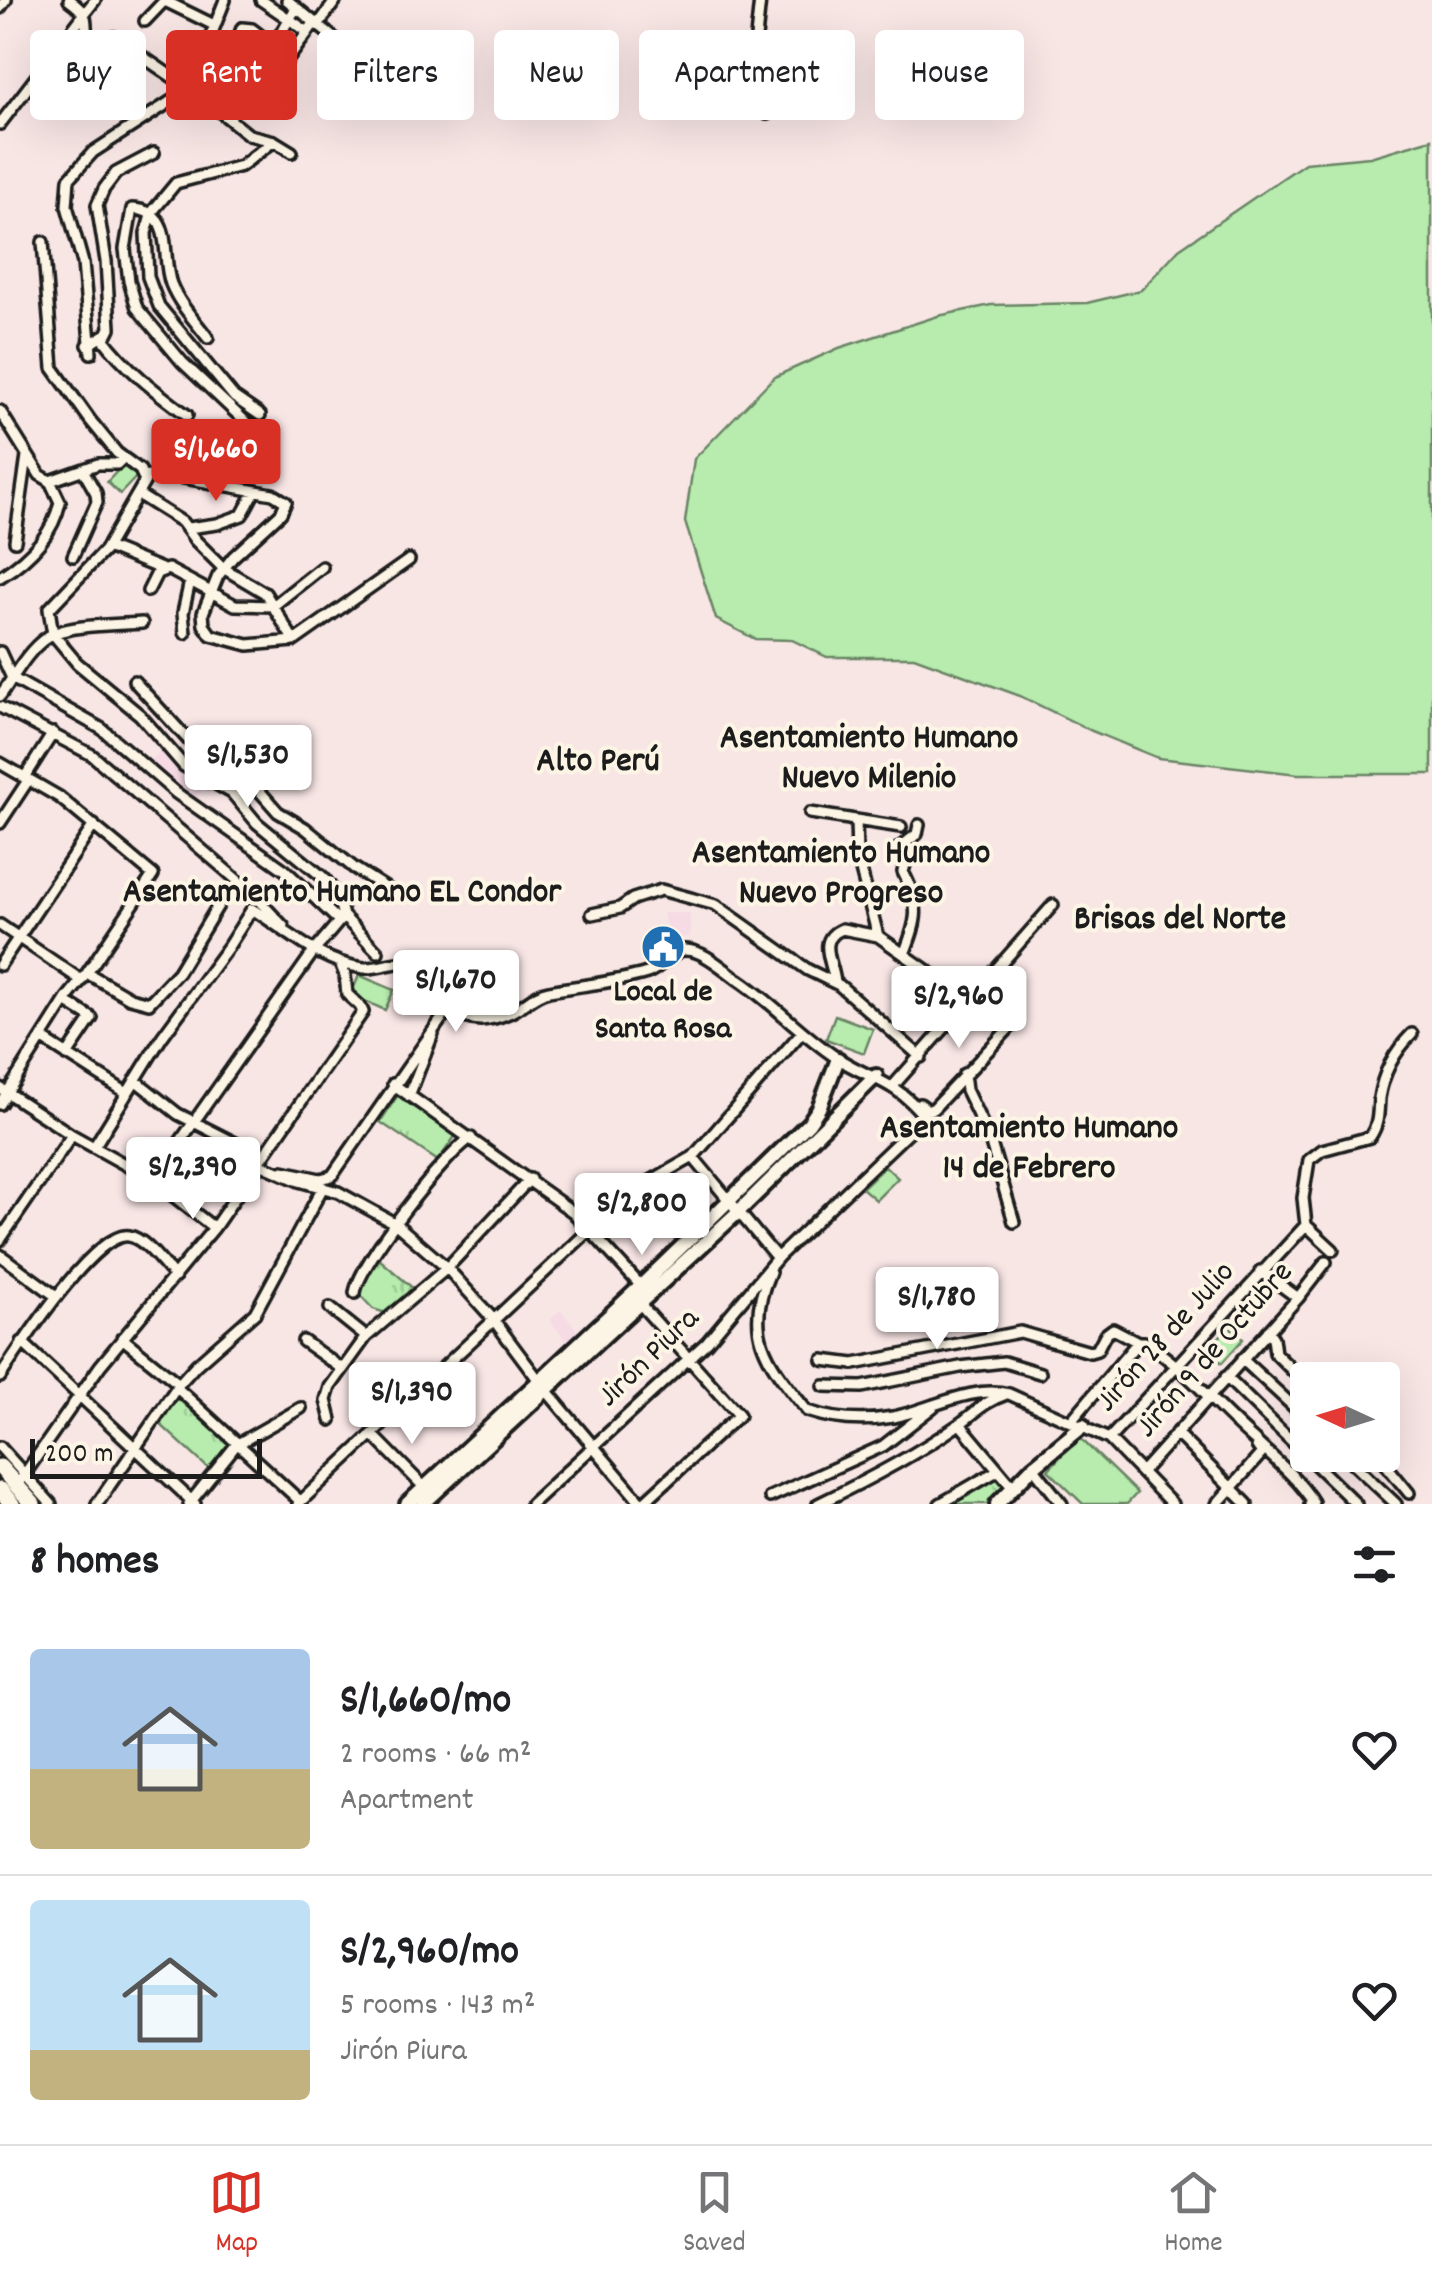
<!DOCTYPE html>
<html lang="en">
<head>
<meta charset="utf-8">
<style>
	body { margin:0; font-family:Dekko,sans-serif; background:#f6f6f6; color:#202124; height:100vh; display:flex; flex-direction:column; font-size:38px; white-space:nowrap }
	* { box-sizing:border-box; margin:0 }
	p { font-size:32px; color:#757577 }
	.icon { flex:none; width:55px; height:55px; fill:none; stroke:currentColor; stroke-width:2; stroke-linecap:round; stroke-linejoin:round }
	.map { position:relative; height:1504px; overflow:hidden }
	.side { display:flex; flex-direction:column; background:#fff; flex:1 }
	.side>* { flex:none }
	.banner { position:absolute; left:30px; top:30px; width:1372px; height:90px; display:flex; gap:20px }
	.needle { width:65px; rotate:274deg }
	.controls { position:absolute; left:1290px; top:1362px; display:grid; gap:20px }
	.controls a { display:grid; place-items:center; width:110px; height:110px; border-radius:10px; background:#fff; box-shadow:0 10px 40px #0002; font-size:50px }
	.scale { position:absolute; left:30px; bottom:25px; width:232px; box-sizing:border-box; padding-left:10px; border:5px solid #1c1c1c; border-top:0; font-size:28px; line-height:35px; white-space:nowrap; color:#1c1c1c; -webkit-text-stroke:8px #fcf5e5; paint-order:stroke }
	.price { position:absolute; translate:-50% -85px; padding:0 22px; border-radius:10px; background:#fff; color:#222; font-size:32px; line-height:65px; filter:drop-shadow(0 2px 5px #0008) }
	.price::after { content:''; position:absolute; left:50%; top:60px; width:30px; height:22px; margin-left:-15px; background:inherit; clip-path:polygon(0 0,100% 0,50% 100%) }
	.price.active { background:#d93025; color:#fff }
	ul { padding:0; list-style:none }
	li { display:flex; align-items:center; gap:30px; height:250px; padding:0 30px }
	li+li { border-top:2px solid #e0e0e0 }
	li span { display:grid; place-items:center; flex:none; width:280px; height:200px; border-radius:10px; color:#555 }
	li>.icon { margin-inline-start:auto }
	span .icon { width:120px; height:120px; fill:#fffc; stroke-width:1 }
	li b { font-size:42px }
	h2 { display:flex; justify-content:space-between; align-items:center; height:120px; padding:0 30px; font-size:42px }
	.pill { padding:0 35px; border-radius:10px; background:#fff; box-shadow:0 10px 40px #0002; font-size:35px; line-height:90px }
	.pill.active { background:#d93025; color:#fff }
	.menu { display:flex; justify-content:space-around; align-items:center; height:140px; border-top:2px solid #e0e0e0; background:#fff; font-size:28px; color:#757577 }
	.menu a { display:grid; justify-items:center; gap:5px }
	.menu .active { color:#d93025 }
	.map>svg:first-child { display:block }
	.built { fill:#f6dbe5 }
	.green { fill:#b7ecae; stroke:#6a8465; stroke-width:2.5 }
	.park { fill:url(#park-tufts); stroke:#6a8465; stroke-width:2.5 }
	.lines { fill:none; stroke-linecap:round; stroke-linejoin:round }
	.street-casing { stroke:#1c1c1c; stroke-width:16 }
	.secondary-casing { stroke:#1c1c1c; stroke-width:20 }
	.highway-casing { stroke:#1c1c1c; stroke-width:22 }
	.street { stroke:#fcf5e5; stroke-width:9 }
	.secondary { stroke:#fcf5e5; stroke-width:12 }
	.highway { stroke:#fcf5e5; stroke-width:15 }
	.labels { text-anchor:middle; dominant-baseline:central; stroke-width:8; stroke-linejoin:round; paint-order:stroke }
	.poi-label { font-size:32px; font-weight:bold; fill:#1c1c1c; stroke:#fcf5e5 }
	.street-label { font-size:32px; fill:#1c1c1c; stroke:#fcf5e5 }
	.neighbourhood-label { font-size:35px; font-weight:bold; fill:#1c1c1c; stroke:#fcf5e5 }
</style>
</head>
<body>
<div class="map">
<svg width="1432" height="1504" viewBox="0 0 1432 1504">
	<defs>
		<pattern id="park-tufts" width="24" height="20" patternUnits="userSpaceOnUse" patternTransform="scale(2.5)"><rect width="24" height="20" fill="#b7ecae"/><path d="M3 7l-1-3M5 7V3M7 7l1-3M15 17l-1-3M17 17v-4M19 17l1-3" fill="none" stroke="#9dca95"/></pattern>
	</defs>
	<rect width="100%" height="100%" fill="#f8e6e5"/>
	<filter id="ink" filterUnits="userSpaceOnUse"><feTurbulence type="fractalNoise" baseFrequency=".01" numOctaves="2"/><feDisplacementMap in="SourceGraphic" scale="20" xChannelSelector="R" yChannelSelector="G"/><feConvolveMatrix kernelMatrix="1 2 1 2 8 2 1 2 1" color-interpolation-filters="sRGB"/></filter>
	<g filter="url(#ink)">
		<path class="built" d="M163 747 184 769 206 784 192 803 149 763Z
			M663 913H690V936L669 941Z
			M561 1310 581 1335 570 1345 549 1320Z"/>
		<path class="green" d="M1432 139V774H1298L1158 758 1092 731 1020 696 914 657H827L792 640 755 639 716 619 685 522 694 459 774 377 839 348 938 316 991 305 1087 303 1141 290 1179 249 1305 163 1370 157Z
			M126 462 139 474 120 494 107 482Z
			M359 975 394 990 385 1010 351 995Z
			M835 1015 873 1029 864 1053 826 1039Z
			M885 1166 898 1178 876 1200 862 1188Z
			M1229 1326 1243 1339 1222 1363 1208 1350Z
			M1079 1437 1137 1493 1127 1504H1083L1048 1470Z"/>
		<path class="park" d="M400 1092 458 1132 438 1161 380 1122Z
			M378 1258 416 1291 386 1313 373 1309 360 1295 365 1278Z
			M179 1394 232 1445 211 1471 159 1423Z
			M997 1474 1007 1486 993 1504H946Z"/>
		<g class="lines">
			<defs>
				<path id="street" d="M69 0C95 19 81 20 89 46L96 47 114 37 203 98 249 135 274 141 292 152
					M261 0 308 32
					M287 0 346 48
					M760 0 754 56 767 114
					M165 1 214 25
					M0 8 6 0
					M145 21 165 0
					M318 25 336 0
					M281 69 315 22
					M213 108 242 28 252 29 273 45
					M229 119 296 8
					M0 124 95 0
					M43 242 53 368 90 420 117 453 140 470 145 481 105 550 49 609 53 634 77 663 140 715 184 766 232 793 257 823 324 878 338 897 343 916 378 952
					M102 337C125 368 156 392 187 415
					M208 338C195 321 179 304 171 284 160 254 176 211 132 209L125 249 129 281 137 308 182 362 252 428
					M88 345 107 334 110 328 106 261 97 205 104 189 116 173 154 153
					M91 353 83 263 67 206 69 179 93 152 179 96 208 43 225 0
					M0 411 40 475 50 481
					M260 415 234 397 159 306 148 277 146 233 152 212 176 183 241 166 274 141
					M144 476 178 477 273 494 286 502 281 513 233 557 218 576 203 613 204 625 211 635 248 645 294 641 409 560
					M50 481 98 464H117L123 458
					M139 495 182 522 195 540 223 568 265 593 273 606 322 567
					M188 528 217 524 242 515 255 491
					M15 541 27 456
					M107 547 161 569
					M73 556 97 502 96 493 83 470
					M0 577C27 560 53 535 60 502L50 481
					M148 591 157 573 168 569 235 605 273 606 294 641
					M185 633 183 613 190 581
					M0 652 12 678 102 729 176 793 285 870 339 921
					M134 681 205 758 256 787 278 812 305 828 354 868 395 894
					M0 696C14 677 26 652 46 638 65 624 117 625 142 623
					M0 707 92 755 251 892 284 927
					M0 763 59 797 153 875 87 973 67 998 0 1104
					M25 777 53 733
					M210 782 239 737
					M810 813 901 827
					M856 821 857 855 878 936
					M0 823 29 779
					M592 914 620 908 633 899 661 890 716 905 808 970 839 985 921 1057
					M0 925 81 980
					M904 954C918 920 921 906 903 872L906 861 898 849 917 834 919 825
					M0 965 94 825
					M87 973 130 998 149 1003 178 972 225 894 232 892 252 895
					M835 983C833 961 816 940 842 929L878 936 969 1000
					M973 999 1007 1030
					M65 1001 92 1018 67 1055
					M43 1039 127 1093
					M964 1074 966 1090 990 1140 1014 1222
					M135 1080 178 1114 235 1143 260 1164 299 1181 338 1192 396 1224 447 1268 493 1319 546 1390 642 1504 739 1415 640 1304 641 1286 573 1212 393 1084
					M894 1085 1053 905
					M0 1088 72 1135 153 1180 214 1228
					M409 1096 433 1034
					M920 1104 928 1110 933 1109 1013 1024
					M94 1147 162 1037 228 947 252 909C288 931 320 963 364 968 381 969 395 960 411 963 443 994 455 1037 509 1013 523 1007 535 993 549 991 582 985 614 983 647 973 661 969 671 950 685 950 704 950 724 970 739 980 773 1003 800 1033 834 1056 868 1079 895 1080 923 1115L920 1121 778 1257 707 1342 531 1504
					M693 1157 777 1258
					M283 1171 320 1179 332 1176 449 1008
					M153 1180 314 951 341 919
					M1306 1225 1333 1250
					M0 1240 72 1135
					M0 1255 56 1296
					M1261 1271 1298 1298
					M770 1272C742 1335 769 1363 807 1411 834 1420 865 1422 893 1417 931 1410 969 1385 1009 1394L1109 1439 1172 1504
					M355 1293C359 1263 445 1154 471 1138
					M330 1308 366 1337
					M1268 1331 1273 1338 1275 1353 1308 1386
					M122 1338 179 1384
					M303 1341 341 1368
					M22 1342 195 1504
					M1242 1359 1308 1420
					M823 1360 854 1364 1020 1332 1090 1352 1097 1350 1105 1335 1113 1329 1138 1342
					M0 1377C18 1350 95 1230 129 1236 146 1239 163 1265 175 1277
					M1226 1377 1356 1504
					M824 1386 862 1387 960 1367 1004 1362 1040 1373
					M177 1388 300 1501
					M331 1420 326 1400 330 1387 366 1337 447 1268 530 1179
					M1072 1420 1138 1342H1144C1186 1368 1217 1408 1254 1440 1275 1460 1297 1477 1313 1502L1310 1504
					M960 1424 1012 1486
					M1176 1433 1247 1504
					M373 1435 424 1487
					M1109 1439 1306 1225 1303 1198 1309 1160 1322 1150 1370 1137C1379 1124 1378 1113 1379 1098 1383 1073 1394 1052 1412 1034
					M0 1447 51 1504
					M1344 1455 1396 1504
					M1378 1455 1409 1493
					M1033 1467 1062 1504
					M1142 1472 1298 1298 1326 1262
					M17 1485 100 1366 214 1228 363 1012 360 1006 347 994 345 975 340 963
					M770 1497 883 1446 933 1407
					M97 1504 179 1384 196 1365 255 1313 323 1187
					M189 1504 236 1445 301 1408
					M298 1504 613 1208 635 1190 693 1157 802 1032
					M818 1504C866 1481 914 1456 958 1425 974 1414 985 1401 1004 1395
					M940 1504 997 1471
					M1217 1504 1262 1453 1257 1446"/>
				<path id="secondary" d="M407 1504 641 1286 809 1123 819 1108 838 1059
					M423 1504 737 1213 876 1076
					M997 1504 1033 1467 1083 1426"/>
				<path id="highway" d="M0 1467 33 1504
					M0 1490 12 1504"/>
			</defs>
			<use href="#street" class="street-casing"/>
			<use href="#secondary" class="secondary-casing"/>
			<use href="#highway" class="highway-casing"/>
			<use href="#street" class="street"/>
			<use href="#secondary" class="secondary"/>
			<use href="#highway" class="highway"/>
		</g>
	</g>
	<defs>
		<symbol id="civic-disc" viewBox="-11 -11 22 22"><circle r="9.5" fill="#1f6fb2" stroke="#fcf5e5"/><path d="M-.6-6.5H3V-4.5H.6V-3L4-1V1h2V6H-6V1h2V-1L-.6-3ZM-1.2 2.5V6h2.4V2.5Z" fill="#fff"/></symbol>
	</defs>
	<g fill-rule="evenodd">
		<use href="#civic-disc" x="638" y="922" width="50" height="50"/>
	</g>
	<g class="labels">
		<g class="poi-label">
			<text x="663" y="994">Local de<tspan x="663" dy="37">Santa Rosa</tspan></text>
		</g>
		<g class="street-label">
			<text transform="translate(1167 1338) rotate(-48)">Jirón 28 de Julio</text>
			<text transform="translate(1216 1351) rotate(-49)">Jirón 9 de Octubre</text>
			<text transform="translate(650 1359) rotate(-44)">Jirón Piura</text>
		</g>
		<g class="neighbourhood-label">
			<text x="869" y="740">Asentamiento Humano<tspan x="869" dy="40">Nuevo Milenio</tspan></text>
			<text x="598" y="763">Alto Perú</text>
			<text x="841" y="855">Asentamiento Humano<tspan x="841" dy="40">Nuevo Progreso</tspan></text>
			<text x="342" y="894">Asentamiento Humano EL Condor</text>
			<text x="1180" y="921">Brisas del Norte</text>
			<text x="1029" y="1130">Asentamiento Humano<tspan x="1029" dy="40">14 de Febrero</tspan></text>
		</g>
	</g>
</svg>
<div class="controls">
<a><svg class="needle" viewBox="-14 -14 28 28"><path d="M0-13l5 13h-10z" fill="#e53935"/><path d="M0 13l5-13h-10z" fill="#757577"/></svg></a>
</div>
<div class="scale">200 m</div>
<b class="price active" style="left:216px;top:504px">S/1,660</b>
<b class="price" style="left:248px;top:810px">S/1,530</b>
<b class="price" style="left:456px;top:1035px">S/1,670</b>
<b class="price" style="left:959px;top:1051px">S/2,960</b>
<b class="price" style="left:193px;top:1222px">S/2,390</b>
<b class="price" style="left:642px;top:1258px">S/2,800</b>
<b class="price" style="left:937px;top:1352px">S/1,780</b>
<b class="price" style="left:412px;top:1447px">S/1,390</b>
<div class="banner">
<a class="pill">Buy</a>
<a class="pill active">Rent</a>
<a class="pill">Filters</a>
<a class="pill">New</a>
<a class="pill">Apartment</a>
<a class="pill">House</a>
</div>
</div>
<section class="side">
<h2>8 homes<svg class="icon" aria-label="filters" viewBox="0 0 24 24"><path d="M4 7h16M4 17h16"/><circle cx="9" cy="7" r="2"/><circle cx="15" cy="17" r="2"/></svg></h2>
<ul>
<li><span style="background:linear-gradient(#a9c7e8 60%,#c2b280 0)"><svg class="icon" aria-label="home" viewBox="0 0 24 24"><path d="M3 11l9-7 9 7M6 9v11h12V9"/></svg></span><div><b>S/1,660/mo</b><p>2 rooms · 66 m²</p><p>Apartment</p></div><svg class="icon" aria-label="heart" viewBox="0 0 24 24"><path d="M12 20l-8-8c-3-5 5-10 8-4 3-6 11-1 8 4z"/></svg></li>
<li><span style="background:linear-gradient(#bfe0f5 75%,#c2b280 0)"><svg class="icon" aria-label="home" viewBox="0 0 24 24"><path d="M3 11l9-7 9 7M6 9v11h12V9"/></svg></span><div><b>S/2,960/mo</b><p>5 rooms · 143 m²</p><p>Jirón Piura</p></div><svg class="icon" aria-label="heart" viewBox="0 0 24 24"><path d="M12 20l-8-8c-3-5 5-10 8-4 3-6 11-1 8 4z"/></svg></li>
</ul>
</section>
<nav class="menu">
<a class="active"><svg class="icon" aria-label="map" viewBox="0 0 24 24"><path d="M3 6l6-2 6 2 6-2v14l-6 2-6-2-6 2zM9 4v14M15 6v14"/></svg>Map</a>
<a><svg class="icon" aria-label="saved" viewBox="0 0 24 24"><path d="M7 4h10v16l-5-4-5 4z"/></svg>Saved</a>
<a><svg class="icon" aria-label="home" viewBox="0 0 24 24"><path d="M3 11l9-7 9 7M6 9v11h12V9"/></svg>Home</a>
</nav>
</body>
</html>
